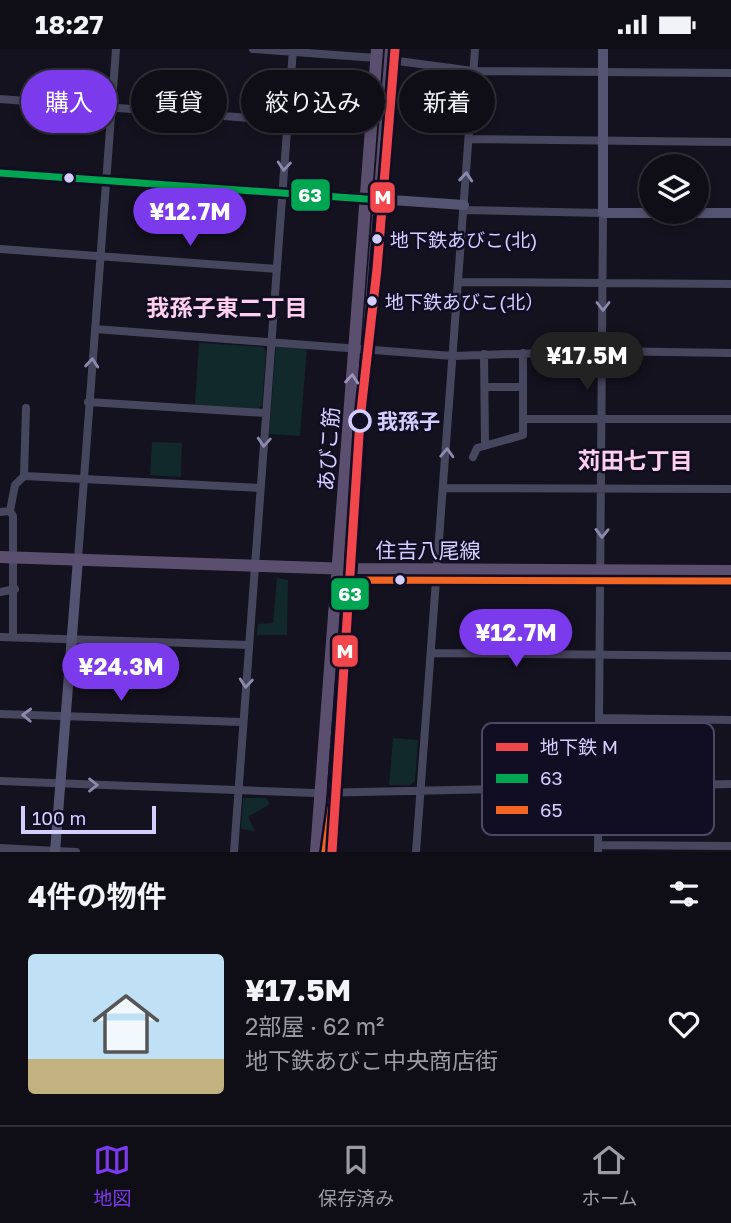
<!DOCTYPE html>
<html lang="ja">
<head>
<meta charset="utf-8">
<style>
	body { margin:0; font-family:"Golos Text","Noto Sans JP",sans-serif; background:#1d1c23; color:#f1f3f6; height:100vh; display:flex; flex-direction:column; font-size:26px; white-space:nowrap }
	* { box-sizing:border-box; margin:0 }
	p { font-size:23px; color:#9b9ca1 }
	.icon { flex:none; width:38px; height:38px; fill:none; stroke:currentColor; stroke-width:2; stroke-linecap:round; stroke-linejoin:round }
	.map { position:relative; height:803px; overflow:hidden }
	.side { display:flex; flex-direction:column; background:#0f0e16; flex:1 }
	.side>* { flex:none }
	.top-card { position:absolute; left:21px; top:21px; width:690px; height:63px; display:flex; gap:14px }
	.controls { position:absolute; left:639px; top:105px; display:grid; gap:14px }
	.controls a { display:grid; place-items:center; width:70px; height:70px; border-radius:50%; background:#0f0e16; box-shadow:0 4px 10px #0003,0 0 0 2px #2f2e35; font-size:35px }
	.scale { position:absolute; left:21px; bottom:18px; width:135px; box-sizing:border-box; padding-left:7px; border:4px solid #d4ceff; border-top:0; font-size:19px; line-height:24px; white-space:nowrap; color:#d4ceff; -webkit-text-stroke:5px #110d23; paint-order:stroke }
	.price { position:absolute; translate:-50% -60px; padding:0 16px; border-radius:24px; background:#7c3aed; color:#fff; font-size:23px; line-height:46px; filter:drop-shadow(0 2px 4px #0008) }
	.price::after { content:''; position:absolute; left:50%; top:42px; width:21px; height:16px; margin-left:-10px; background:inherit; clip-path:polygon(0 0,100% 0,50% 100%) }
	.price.selected { background:#222; color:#fff }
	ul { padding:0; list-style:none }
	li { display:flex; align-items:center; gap:21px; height:175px; padding:0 28px }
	li span { display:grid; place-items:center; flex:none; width:196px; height:140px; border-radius:7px; color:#555 }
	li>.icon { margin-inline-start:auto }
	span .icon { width:84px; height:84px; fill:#fffc; stroke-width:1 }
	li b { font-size:30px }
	h2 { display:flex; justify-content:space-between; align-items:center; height:84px; padding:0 28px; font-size:30px }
	.pill { padding:0 24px; border-radius:32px; background:#0f0e16; box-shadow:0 4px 10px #0003,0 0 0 2px #2f2e35; font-size:24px; line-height:63px }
	.pill.selected { background:#7c3aed; color:#fff }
	.status { display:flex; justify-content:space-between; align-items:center; height:49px; padding:0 35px; background:#0f0e16; direction:ltr }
	.status svg { height:19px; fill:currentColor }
	.tabs { display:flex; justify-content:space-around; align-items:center; height:98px; border-top:2px solid #2f2e35; background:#0f0e16; font-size:19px; color:#9b9ca1 }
	.tabs a { display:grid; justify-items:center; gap:4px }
	.tabs .selected { color:#7c3aed }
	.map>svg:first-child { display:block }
	.green { fill:#11292a }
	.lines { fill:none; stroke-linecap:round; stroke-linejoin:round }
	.street { stroke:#47465f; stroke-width:8 }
	.secondary { stroke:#555372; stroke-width:10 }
	.primary { stroke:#5b4f70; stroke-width:12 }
	.bus-1-casing { stroke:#110d23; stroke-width:12 }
	.bus-2-casing { stroke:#110d23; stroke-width:12 }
	.bus-1 { stroke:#00a651; stroke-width:7 }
	.bus-2 { stroke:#f26522; stroke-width:7 }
	.metro-1-casing { stroke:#110d23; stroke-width:14 }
	.metro-1 { stroke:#f1464c; stroke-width:9 }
	.oneway { stroke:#8e8aaf }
	.oneway2 { stroke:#9e95bf }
	.bus-dot { fill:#d4ceff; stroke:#110d23; stroke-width:2.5 }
	.stop-dot { fill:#110d23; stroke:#d4ceff; stroke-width:3.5 }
	.labels { text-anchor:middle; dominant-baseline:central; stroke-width:5; stroke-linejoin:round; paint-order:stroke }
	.bus-label { font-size:19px; fill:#d4ceff; stroke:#110d23; text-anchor:start }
	.stop-label { font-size:21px; font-weight:bold; fill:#d4ceff; stroke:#110d23; text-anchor:start }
	.street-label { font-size:21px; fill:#d4ceff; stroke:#110d23 }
	.neighbourhood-label { font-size:23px; font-weight:bold; fill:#ffd0ee; stroke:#110d23 }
	.key { fill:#110d23; stroke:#4c4765; stroke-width:2 }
	.key-label { font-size:19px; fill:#d4ceff }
	.line-badge { stroke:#110d23; stroke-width:2.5 }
	.badge-label { font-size:19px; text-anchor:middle; font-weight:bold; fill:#fff }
</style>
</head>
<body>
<div class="status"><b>18:27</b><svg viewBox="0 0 49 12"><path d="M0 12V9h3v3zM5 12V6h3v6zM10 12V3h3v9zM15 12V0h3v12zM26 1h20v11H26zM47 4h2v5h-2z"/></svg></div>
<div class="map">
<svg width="731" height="803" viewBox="0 0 731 803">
	<rect width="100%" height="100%" fill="#14121e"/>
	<path class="green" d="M199 294 263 298 266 302 262 356 258 360 195 356Z
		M276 296 307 298 300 387 269 385Z
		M152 393 182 394 181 428 150 426Z
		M277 529 288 531 287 586H257L258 575 273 574Z
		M393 689 418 691 415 732 410 736H389Z
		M243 749H266L270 755 248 768 255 782 241 780Z"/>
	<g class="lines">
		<path class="street" d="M253 0 376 9
			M390 11 473 22 731 24
			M0 50 288 72
			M469 90 731 93
			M463 161 603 164 598 803
			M0 200 277 220
			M460 233 731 235
			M95 280 453 307 602 302 731 304
			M484 305 485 395
			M486 338H523
			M88 353 265 364
			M26 359 24 427 260 439
			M523 370H731
			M473 408 477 399 523 386V304
			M445 439 731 440
			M10 462 13 467V588
			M0 463 10 462 15 436 24 427
			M78 510 116 0
			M0 543 15 540
			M0 588 249 596
			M432 604 731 607
			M0 665 242 673
			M600 669 731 671
			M0 732 315 744 731 735
			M598 796 731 797
			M0 799 76 803
			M234 803 293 0
			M416 803 475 0"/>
		<path class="secondary" d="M603 0V164H731
			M0 124 464 156
			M55 803 78 510"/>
		<path class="primary" d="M0 508 352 520 731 522
			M316 803 377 0
			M329 803 391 0"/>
		<defs>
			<path id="bus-1" d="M0 124 380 151 330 803"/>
			<path id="bus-2" d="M325 803 332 753 348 531 731 532"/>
		</defs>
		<use href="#bus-1" class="bus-1-casing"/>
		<use href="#bus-2" class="bus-2-casing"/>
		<use href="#bus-1" class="bus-1"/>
		<use href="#bus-2" class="bus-2"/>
		<defs>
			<path id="metro-1" d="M332 803 360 371 377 220 395 0"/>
		</defs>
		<use href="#metro-1" class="metro-1-casing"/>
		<use href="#metro-1" class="metro-1"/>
	</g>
	<defs><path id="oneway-chevron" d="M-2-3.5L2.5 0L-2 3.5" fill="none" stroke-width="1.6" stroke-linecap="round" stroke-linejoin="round" transform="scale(1.75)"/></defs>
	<g class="oneway">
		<use href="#oneway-chevron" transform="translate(284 117) rotate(95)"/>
		<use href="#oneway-chevron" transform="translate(466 128) rotate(-85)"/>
		<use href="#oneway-chevron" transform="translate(603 257) rotate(90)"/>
		<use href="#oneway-chevron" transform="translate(92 314) rotate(-85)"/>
		<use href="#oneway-chevron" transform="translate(264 393) rotate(94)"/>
		<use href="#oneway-chevron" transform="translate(447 404) rotate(-87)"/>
		<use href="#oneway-chevron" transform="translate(602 484) rotate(91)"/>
		<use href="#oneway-chevron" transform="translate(246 634) rotate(95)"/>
		<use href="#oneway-chevron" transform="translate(27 666) rotate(-178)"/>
		<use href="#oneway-chevron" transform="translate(93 736)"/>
	</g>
	<use class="oneway2" href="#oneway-chevron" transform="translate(352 330) rotate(-85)"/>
	<g class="bus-dot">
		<circle cx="69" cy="129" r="6"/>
		<circle cx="377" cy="190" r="6"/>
		<circle cx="372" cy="252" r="6"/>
		<circle cx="400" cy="531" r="6"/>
	</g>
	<circle class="stop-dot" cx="360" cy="372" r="10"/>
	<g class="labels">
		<g class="bus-label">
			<text x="390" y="190">地下鉄あびこ(北)</text>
			<text x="385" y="252">地下鉄あびこ(北）</text>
		</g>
		<g class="stop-label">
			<text x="377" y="372">我孫子</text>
		</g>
		<g class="street-label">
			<text transform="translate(328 400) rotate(-86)">あびこ筋</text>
			<text x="428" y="501">住吉八尾線</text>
		</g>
		<g class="neighbourhood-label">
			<text x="227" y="258">我孫子東二丁目</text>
			<text x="635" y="411">苅田七丁目</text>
		</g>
	</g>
	<rect x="482" y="674" width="232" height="112" rx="10" class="key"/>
	<rect x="496" y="694" width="32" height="8" fill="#f1464c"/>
	<rect x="496" y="725" width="32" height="9" fill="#00a651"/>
	<rect x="496" y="757" width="32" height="8" fill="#f26522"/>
	<g class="key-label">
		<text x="540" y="705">地下鉄 M</text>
		<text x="540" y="736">63</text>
		<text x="540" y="768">65</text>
	</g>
	<g class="line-badge">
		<rect x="290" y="129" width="41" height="34" rx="7" fill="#00a651"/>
		<rect x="369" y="132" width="27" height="33" rx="7" fill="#f1464c"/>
		<rect x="330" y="528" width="40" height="34" rx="7" fill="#00a651"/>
		<rect x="331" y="585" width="28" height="34" rx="7" fill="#f1464c"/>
	</g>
	<g class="badge-label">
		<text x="310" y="153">63</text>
		<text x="383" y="155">M</text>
		<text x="350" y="552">63</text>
		<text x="345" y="609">M</text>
	</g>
</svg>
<div class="controls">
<a><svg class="icon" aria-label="layers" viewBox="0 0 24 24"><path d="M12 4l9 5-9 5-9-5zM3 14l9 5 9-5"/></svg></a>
</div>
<div class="scale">100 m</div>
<b class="price" style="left:190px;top:199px">¥12.7M</b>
<b class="price selected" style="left:587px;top:343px">¥17.5M</b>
<b class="price" style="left:516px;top:620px">¥12.7M</b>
<b class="price" style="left:121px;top:654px">¥24.3M</b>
<div class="top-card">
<a class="pill selected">購入</a>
<a class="pill">賃貸</a>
<a class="pill">絞り込み</a>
<a class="pill">新着</a>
</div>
</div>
<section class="side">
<h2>4件の物件<svg class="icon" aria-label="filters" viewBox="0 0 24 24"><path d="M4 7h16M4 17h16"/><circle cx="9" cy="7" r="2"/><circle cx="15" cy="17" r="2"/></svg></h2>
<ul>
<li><span style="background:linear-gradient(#bfe0f5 75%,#c2b280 0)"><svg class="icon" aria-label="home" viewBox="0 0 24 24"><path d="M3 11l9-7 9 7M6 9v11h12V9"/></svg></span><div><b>¥17.5M</b><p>2部屋 · 62 m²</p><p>地下鉄あびこ中央商店街</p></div><svg class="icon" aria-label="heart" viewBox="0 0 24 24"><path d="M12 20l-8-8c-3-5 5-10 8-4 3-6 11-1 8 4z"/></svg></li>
</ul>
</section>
<nav class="tabs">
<a class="selected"><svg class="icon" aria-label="map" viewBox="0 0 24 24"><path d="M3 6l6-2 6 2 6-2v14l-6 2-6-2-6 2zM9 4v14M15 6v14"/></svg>地図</a>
<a><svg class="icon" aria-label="saved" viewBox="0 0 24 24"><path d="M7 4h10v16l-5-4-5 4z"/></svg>保存済み</a>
<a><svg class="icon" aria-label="home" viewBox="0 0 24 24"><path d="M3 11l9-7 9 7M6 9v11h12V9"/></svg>ホーム</a>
</nav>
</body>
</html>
